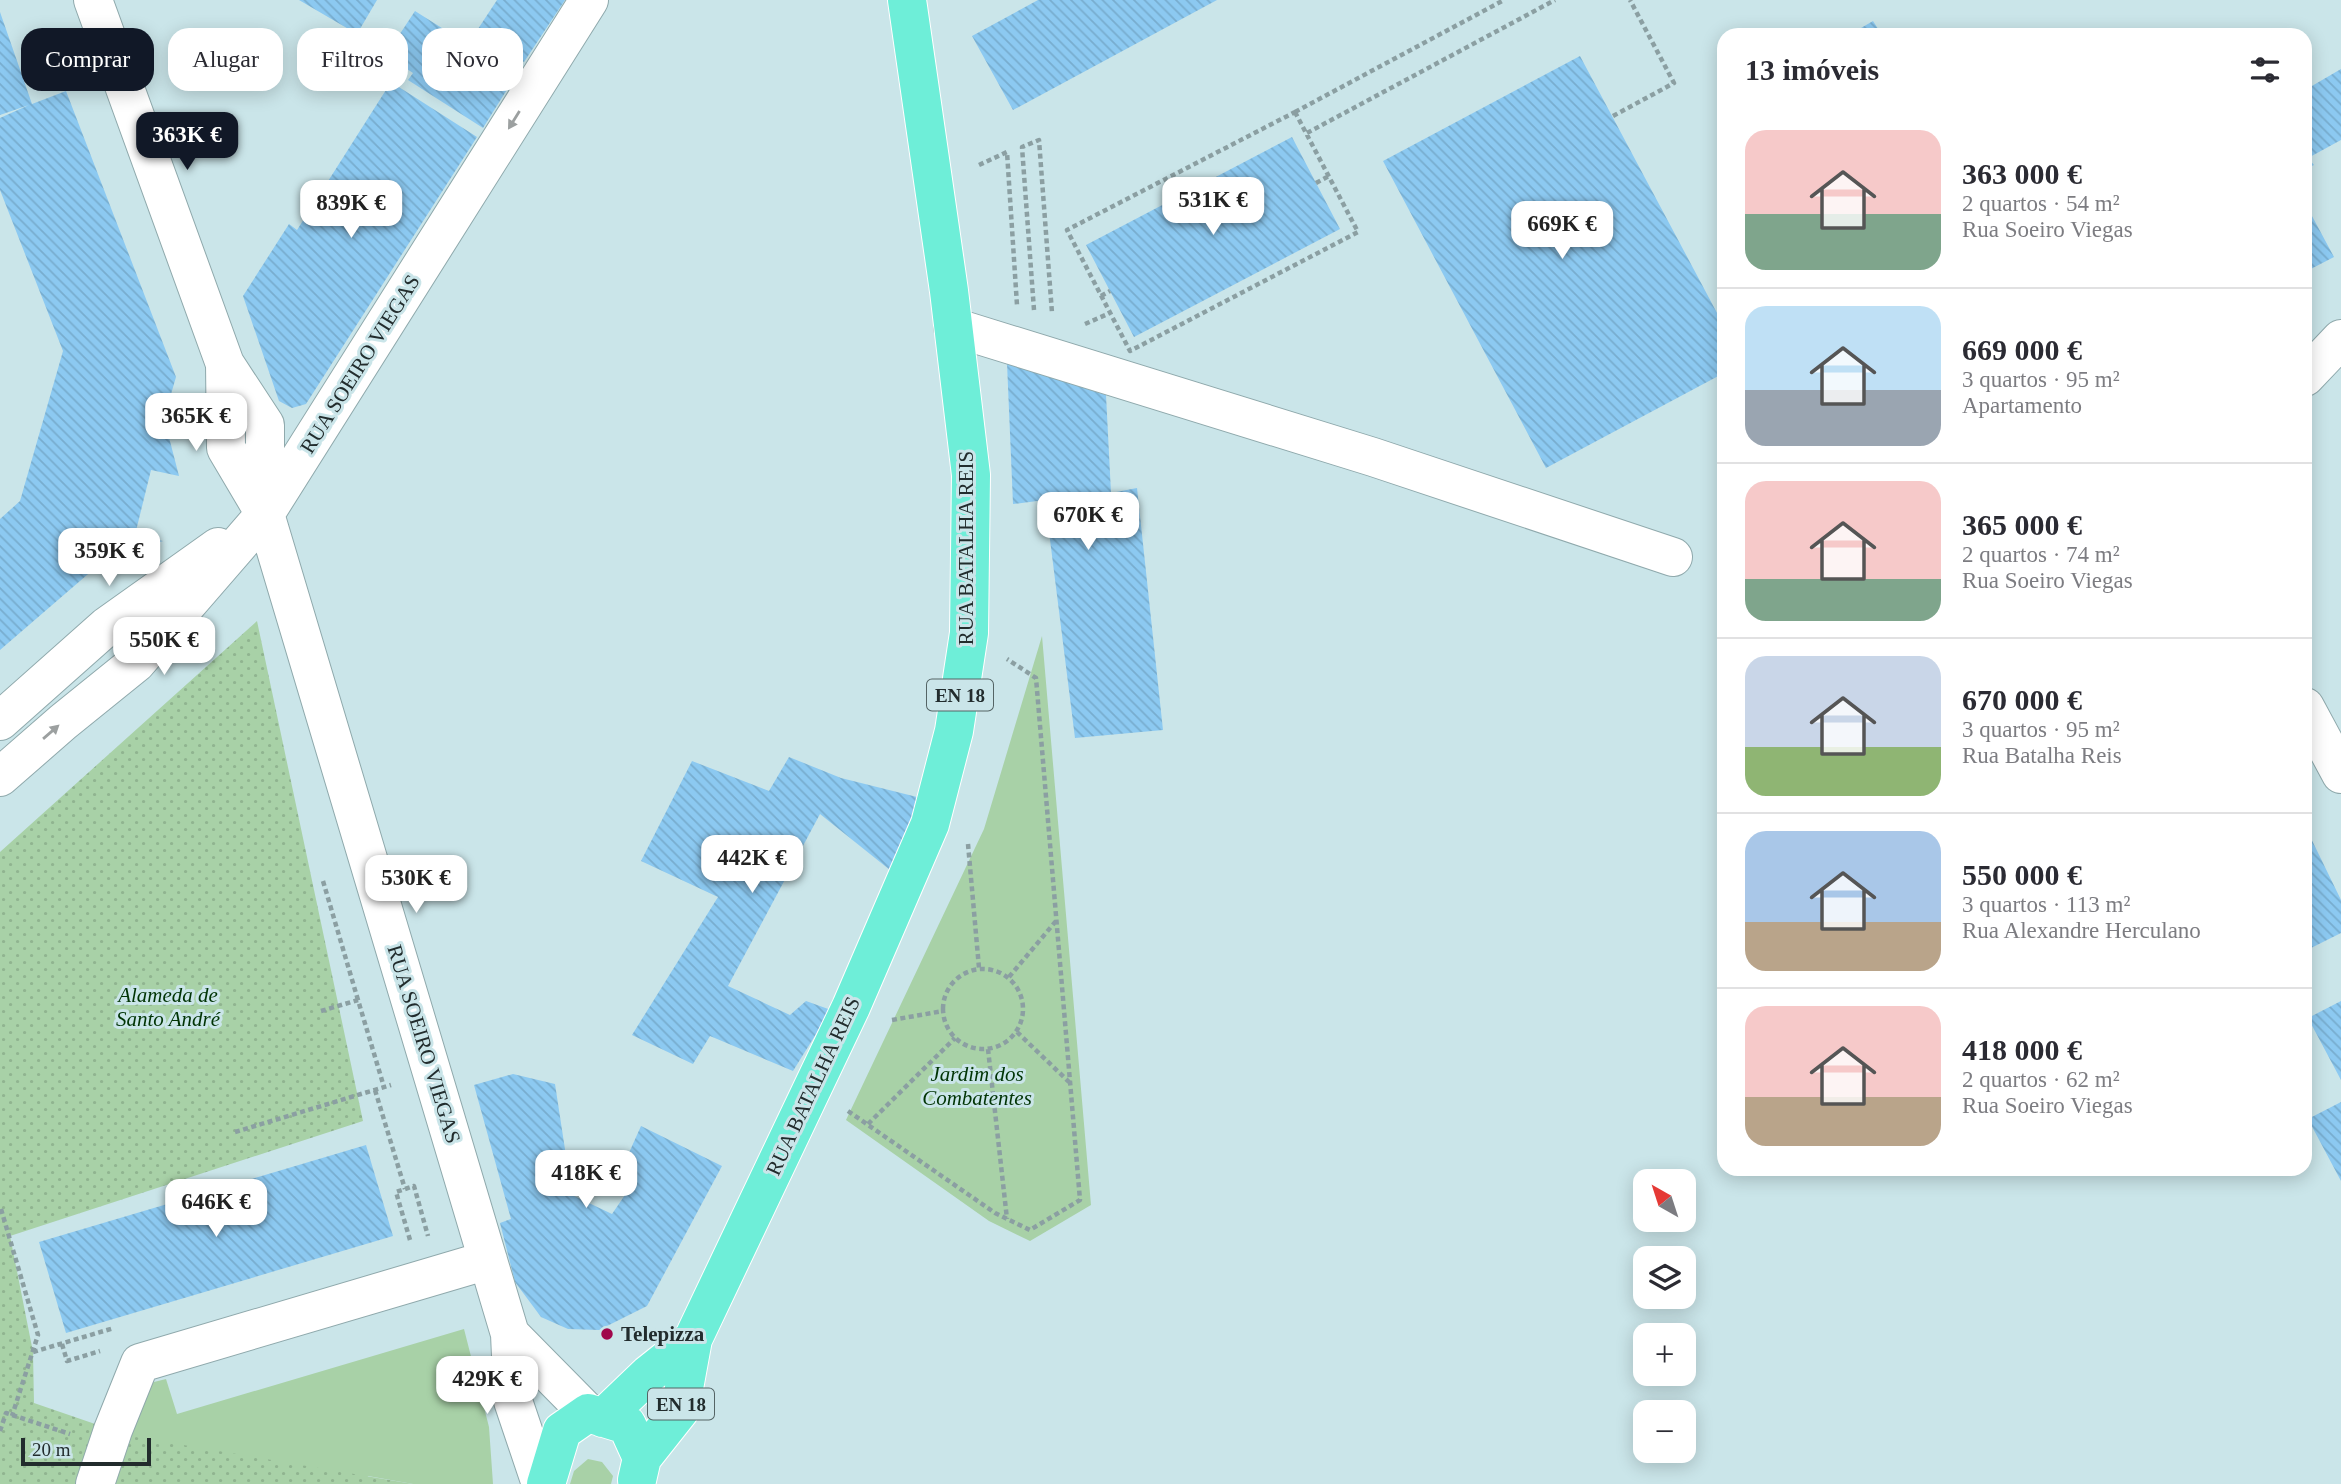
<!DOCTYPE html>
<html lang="pt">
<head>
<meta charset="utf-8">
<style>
	body { margin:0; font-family:Georgia,serif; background:#f7f7f7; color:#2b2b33; height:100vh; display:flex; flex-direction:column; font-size:26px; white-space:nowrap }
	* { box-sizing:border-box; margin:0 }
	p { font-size:23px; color:#7c7c81 }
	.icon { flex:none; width:38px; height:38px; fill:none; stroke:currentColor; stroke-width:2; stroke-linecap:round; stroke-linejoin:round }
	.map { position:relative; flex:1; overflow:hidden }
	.side { position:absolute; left:1717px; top:28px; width:595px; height:1148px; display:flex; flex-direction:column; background:#fff; border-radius:21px; box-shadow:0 4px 18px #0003 }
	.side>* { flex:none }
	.hud { position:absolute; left:21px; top:28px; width:665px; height:63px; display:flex; gap:14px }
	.needle { width:46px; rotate:321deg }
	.tools { position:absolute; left:1633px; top:1169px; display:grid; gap:14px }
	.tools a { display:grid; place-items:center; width:63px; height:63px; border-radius:14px; background:#fff; box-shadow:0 4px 18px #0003; font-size:35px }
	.scale { position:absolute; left:21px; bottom:18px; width:130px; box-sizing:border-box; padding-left:7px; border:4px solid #222c2d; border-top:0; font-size:19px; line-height:24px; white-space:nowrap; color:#222c2d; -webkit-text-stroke:5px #cae5e9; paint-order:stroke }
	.price { position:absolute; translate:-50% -60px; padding:0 16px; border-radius:14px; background:#fff; color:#222; font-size:23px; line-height:46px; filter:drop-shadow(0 2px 4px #0008) }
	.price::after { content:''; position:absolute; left:50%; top:42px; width:21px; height:16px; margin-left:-10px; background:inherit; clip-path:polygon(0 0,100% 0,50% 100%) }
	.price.on { background:#111827; color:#fff }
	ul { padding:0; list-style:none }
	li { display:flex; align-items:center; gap:21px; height:175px; padding:0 28px }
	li+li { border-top:2px solid #e1e1e2 }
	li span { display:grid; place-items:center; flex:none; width:196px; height:140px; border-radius:21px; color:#555 }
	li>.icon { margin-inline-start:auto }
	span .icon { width:84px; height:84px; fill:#fffc; stroke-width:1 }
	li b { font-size:30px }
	h2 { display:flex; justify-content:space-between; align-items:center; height:84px; padding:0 28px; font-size:30px }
	.tag { padding:0 24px; border-radius:21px; background:#fff; box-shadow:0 4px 18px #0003; font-size:24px; line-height:63px }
	.tag.on { background:#111827; color:#fff }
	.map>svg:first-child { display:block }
	.green { fill:#a8d1a7 }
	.park { fill:url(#park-dots) }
	.building { fill:url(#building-back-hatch) }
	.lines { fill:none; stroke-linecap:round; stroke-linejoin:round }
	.minor-casing { stroke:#8fa9ac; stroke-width:40 }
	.major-casing { stroke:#fff; stroke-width:40 }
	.path { stroke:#8b9fa2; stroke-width:4.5; stroke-dasharray:5 3.5; stroke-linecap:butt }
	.minor { stroke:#fff; stroke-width:38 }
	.major { stroke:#6eeed8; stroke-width:38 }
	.oneway { fill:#9ca0a0 }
	.poi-dot { fill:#a0074c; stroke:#cae5e9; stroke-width:2.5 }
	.labels { text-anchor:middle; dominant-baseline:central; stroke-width:6; stroke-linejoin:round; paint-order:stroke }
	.shield { fill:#cae5e9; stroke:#546465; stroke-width:2 }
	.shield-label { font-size:19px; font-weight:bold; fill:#222c2d }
	.street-label { font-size:21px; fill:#222c2d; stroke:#cae5e9 }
	.park-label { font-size:21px; font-style:italic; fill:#003404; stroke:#cae5e9 }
	.poi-label { font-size:21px; font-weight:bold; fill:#222c2d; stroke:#cae5e9; text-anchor:start }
</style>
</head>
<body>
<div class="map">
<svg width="2341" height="1484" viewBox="0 0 2341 1484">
	<defs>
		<pattern id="park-dots" width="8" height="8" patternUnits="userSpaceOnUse" patternTransform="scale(1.75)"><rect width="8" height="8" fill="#a8d1a7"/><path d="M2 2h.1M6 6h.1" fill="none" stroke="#90b490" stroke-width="1.8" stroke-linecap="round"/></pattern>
		<pattern id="building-back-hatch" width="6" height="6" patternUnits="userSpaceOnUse" patternTransform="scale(1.75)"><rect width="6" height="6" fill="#8cc9f1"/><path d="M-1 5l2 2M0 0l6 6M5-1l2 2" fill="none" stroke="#78adcf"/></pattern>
	</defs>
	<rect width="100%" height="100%" fill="#cae5e9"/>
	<path class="green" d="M1042 636 1091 1205 1030 1241 989 1221 846 1120 984 829Z
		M464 1329 489 1427 493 1484H413L368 1476 365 1484H175L130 1436 150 1383 166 1379 177 1414Z
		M588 1459 602 1462 613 1476 611 1484H570L574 1471Z"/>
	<path class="park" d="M257 621 363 1121 10 1236 33 1352 34 1403 130 1436 413 1484H0V852Z"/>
	<path class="building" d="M299 0H377L357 34Z
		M497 0H565L524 62 476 32Z
		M1038 0H1217L1013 110 972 36Z
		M415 11 516 75 483 128 408 80 413 73 386 55Z
		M0 12 32 104 66 91 176 377 164 418 179 476 151 470 135 535 163 541 102 562 0 650V519L20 501 63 351 0 190V118L29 105 0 115Z
		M1873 21 1882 35H1849Z
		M1580 56 1724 326V373L1546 468 1383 161Z
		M2341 69V140L2308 158 2314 165 2305 169V90Z
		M391 82 477 137 306 404 292 408 279 401 243 296 289 224 297 230Z
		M1292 137 1340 229 1134 337 1086 245Z
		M2305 203 2334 257 2305 272Z
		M1007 363 1106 395 1111 493 1137 488 1163 730 1075 738 1045 500 1013 504Z
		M789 757 841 778 921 798 895 874 820 814 728 986 790 1015 806 1001 831 1010 793 1071 710 1036 693 1064 632 1035 718 897 641 861 692 761 769 791Z
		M2305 826 2341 900V933L2305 951Z
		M2341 1001V1080L2308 1018Z
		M513 1074 555 1084 572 1195 612 1214 627 1192 615 1184 641 1126 722 1166 647 1306 599 1330 568 1329 541 1317 515 1282 500 1223 511 1219 474 1085Z
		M2341 1102V1181L2308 1119Z
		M366 1145 393 1236 66 1333 39 1242Z"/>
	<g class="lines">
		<defs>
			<path id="minor" d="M93 0 225 364 265 425V511
				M953 327 1373 457 1673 557
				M225 364 226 448 265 514 510 1334 513 1401 541 1484
				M2305 377 2341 339
				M2305 707 2341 774
				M0 721 107 626 218 547
				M0 777 63 722 136 663 265 514 589 0
				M510 1334 588 1413
				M95 1484 113 1430 140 1363 488 1260"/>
			<path id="major" d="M603 1418 649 1374 693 1339
				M642 1458 680 1410 693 1339 851 1007 930 824 954 731 969 633 971 475 949 291 907 0
				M546 1484 562 1431 588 1413 627 1425 642 1458 637 1480"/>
		</defs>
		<use href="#minor" class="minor-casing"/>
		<use href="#major" class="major-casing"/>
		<path class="path" d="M1295 112 1358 232 1130 351 1067 230Z
			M1295 112 1504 0
			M1613 116 1674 83 1630 0
			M1307 133 1555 0
			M979 165 1007 152 1017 305
			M1316 183 1329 176
			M1101 296 1110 291
			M1034 310 1022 147 1039 140 1052 313
			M1085 324 1110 313
			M968 844 979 968
			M323 881 358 1000
			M943 1009a40 40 0 1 1 80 0a40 40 0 1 1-80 0Z
			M1009 977 1056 921
			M321 1011 358 1000 384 1087
			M892 1020 943 1011
			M1017 1032 1069 1082
			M988 1049 1007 1219
			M375 1090 405 1189
			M848 1111 995 1213 1030 1230 1080 1200 1036 678 1007 659
			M868 1124 955 1038
			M235 1132 391 1085
			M1 1209 38 1335 12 1416
			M410 1240 396 1192 414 1186 428 1236
			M62 1344 67 1361 100 1351
			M33 1352 114 1328
			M0 1431 6 1413 70 1434"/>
		<use href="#minor" class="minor"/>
		<use href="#major" class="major"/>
	</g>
	<defs><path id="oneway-solid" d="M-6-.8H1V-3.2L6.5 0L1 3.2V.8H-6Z" transform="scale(1.75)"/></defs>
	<g class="oneway">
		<use href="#oneway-solid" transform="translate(514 120) rotate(122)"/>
		<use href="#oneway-solid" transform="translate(51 732) rotate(-41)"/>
	</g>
	<circle class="poi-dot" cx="607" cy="1334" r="7"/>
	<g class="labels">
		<g class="shield">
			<rect x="927" y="679.5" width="66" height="31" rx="5"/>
			<rect x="648" y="1388.5" width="66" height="31" rx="5"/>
		</g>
		<g class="shield-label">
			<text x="960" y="695">EN 18</text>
			<text x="681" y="1404">EN 18</text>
		</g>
		<g class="street-label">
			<text transform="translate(360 364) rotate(-58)">RUA SOEIRO VIEGAS</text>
			<text transform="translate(966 548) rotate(-90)">RUA BATALHA REIS</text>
			<text transform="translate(424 1044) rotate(73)">RUA SOEIRO VIEGAS</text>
			<text transform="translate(813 1086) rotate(-65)">RUA BATALHA REIS</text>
		</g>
		<g class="park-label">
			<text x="168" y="995">Alameda de<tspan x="168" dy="24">Santo André</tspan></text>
			<text x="977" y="1074">Jardim dos<tspan x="977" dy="24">Combatentes</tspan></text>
		</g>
		<g class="poi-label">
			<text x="621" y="1334">Telepizza</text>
		</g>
	</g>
</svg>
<div class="tools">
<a><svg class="needle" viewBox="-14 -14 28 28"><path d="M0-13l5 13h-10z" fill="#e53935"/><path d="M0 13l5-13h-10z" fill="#7c7c81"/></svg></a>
<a><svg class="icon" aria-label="layers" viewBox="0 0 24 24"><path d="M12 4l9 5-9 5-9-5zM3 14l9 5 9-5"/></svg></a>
<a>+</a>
<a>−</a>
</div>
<div class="scale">20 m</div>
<b class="price on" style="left:187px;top:172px">363K €</b>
<b class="price" style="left:1213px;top:237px">531K €</b>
<b class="price" style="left:351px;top:240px">839K €</b>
<b class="price" style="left:1562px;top:261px">669K €</b>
<b class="price" style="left:196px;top:453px">365K €</b>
<b class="price" style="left:1088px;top:552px">670K €</b>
<b class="price" style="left:109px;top:588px">359K €</b>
<b class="price" style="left:164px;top:677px">550K €</b>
<b class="price" style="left:752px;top:895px">442K €</b>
<b class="price" style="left:416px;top:915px">530K €</b>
<b class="price" style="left:586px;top:1210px">418K €</b>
<b class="price" style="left:216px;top:1239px">646K €</b>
<b class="price" style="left:487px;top:1416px">429K €</b>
<div class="hud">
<a class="tag on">Comprar</a>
<a class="tag">Alugar</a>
<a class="tag">Filtros</a>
<a class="tag">Novo</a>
</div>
<section class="side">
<h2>13 imóveis<svg class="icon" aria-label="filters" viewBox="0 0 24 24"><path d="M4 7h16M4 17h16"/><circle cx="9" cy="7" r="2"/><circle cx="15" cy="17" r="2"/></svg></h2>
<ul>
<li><span style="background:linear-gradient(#f6c9c9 60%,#7fa58c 0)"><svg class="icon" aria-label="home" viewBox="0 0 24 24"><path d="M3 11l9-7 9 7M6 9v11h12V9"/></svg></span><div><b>363 000 €</b><p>2 quartos · 54 m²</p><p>Rua Soeiro Viegas</p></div></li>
<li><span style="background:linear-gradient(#bfe0f5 60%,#9aa5b1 0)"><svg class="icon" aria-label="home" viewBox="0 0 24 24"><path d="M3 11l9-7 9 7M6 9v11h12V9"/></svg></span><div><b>669 000 €</b><p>3 quartos · 95 m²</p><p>Apartamento</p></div></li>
<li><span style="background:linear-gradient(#f6c9c9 70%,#7fa58c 0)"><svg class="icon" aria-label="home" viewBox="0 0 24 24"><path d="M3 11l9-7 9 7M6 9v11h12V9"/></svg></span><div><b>365 000 €</b><p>2 quartos · 74 m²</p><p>Rua Soeiro Viegas</p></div></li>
<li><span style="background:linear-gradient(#c9d6e8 65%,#8fb573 0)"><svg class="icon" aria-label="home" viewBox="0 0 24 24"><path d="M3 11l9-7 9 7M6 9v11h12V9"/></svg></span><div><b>670 000 €</b><p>3 quartos · 95 m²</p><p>Rua Batalha Reis</p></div></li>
<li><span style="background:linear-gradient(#a9c7e8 65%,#b9a48a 0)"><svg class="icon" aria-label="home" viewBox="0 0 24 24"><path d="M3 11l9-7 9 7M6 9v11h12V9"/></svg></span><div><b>550 000 €</b><p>3 quartos · 113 m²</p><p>Rua Alexandre Herculano</p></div></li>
<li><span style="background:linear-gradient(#f6c9c9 65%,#b9a48a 0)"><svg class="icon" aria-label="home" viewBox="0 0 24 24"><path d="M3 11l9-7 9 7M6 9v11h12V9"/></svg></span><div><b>418 000 €</b><p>2 quartos · 62 m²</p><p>Rua Soeiro Viegas</p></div></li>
</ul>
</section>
</div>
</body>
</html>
